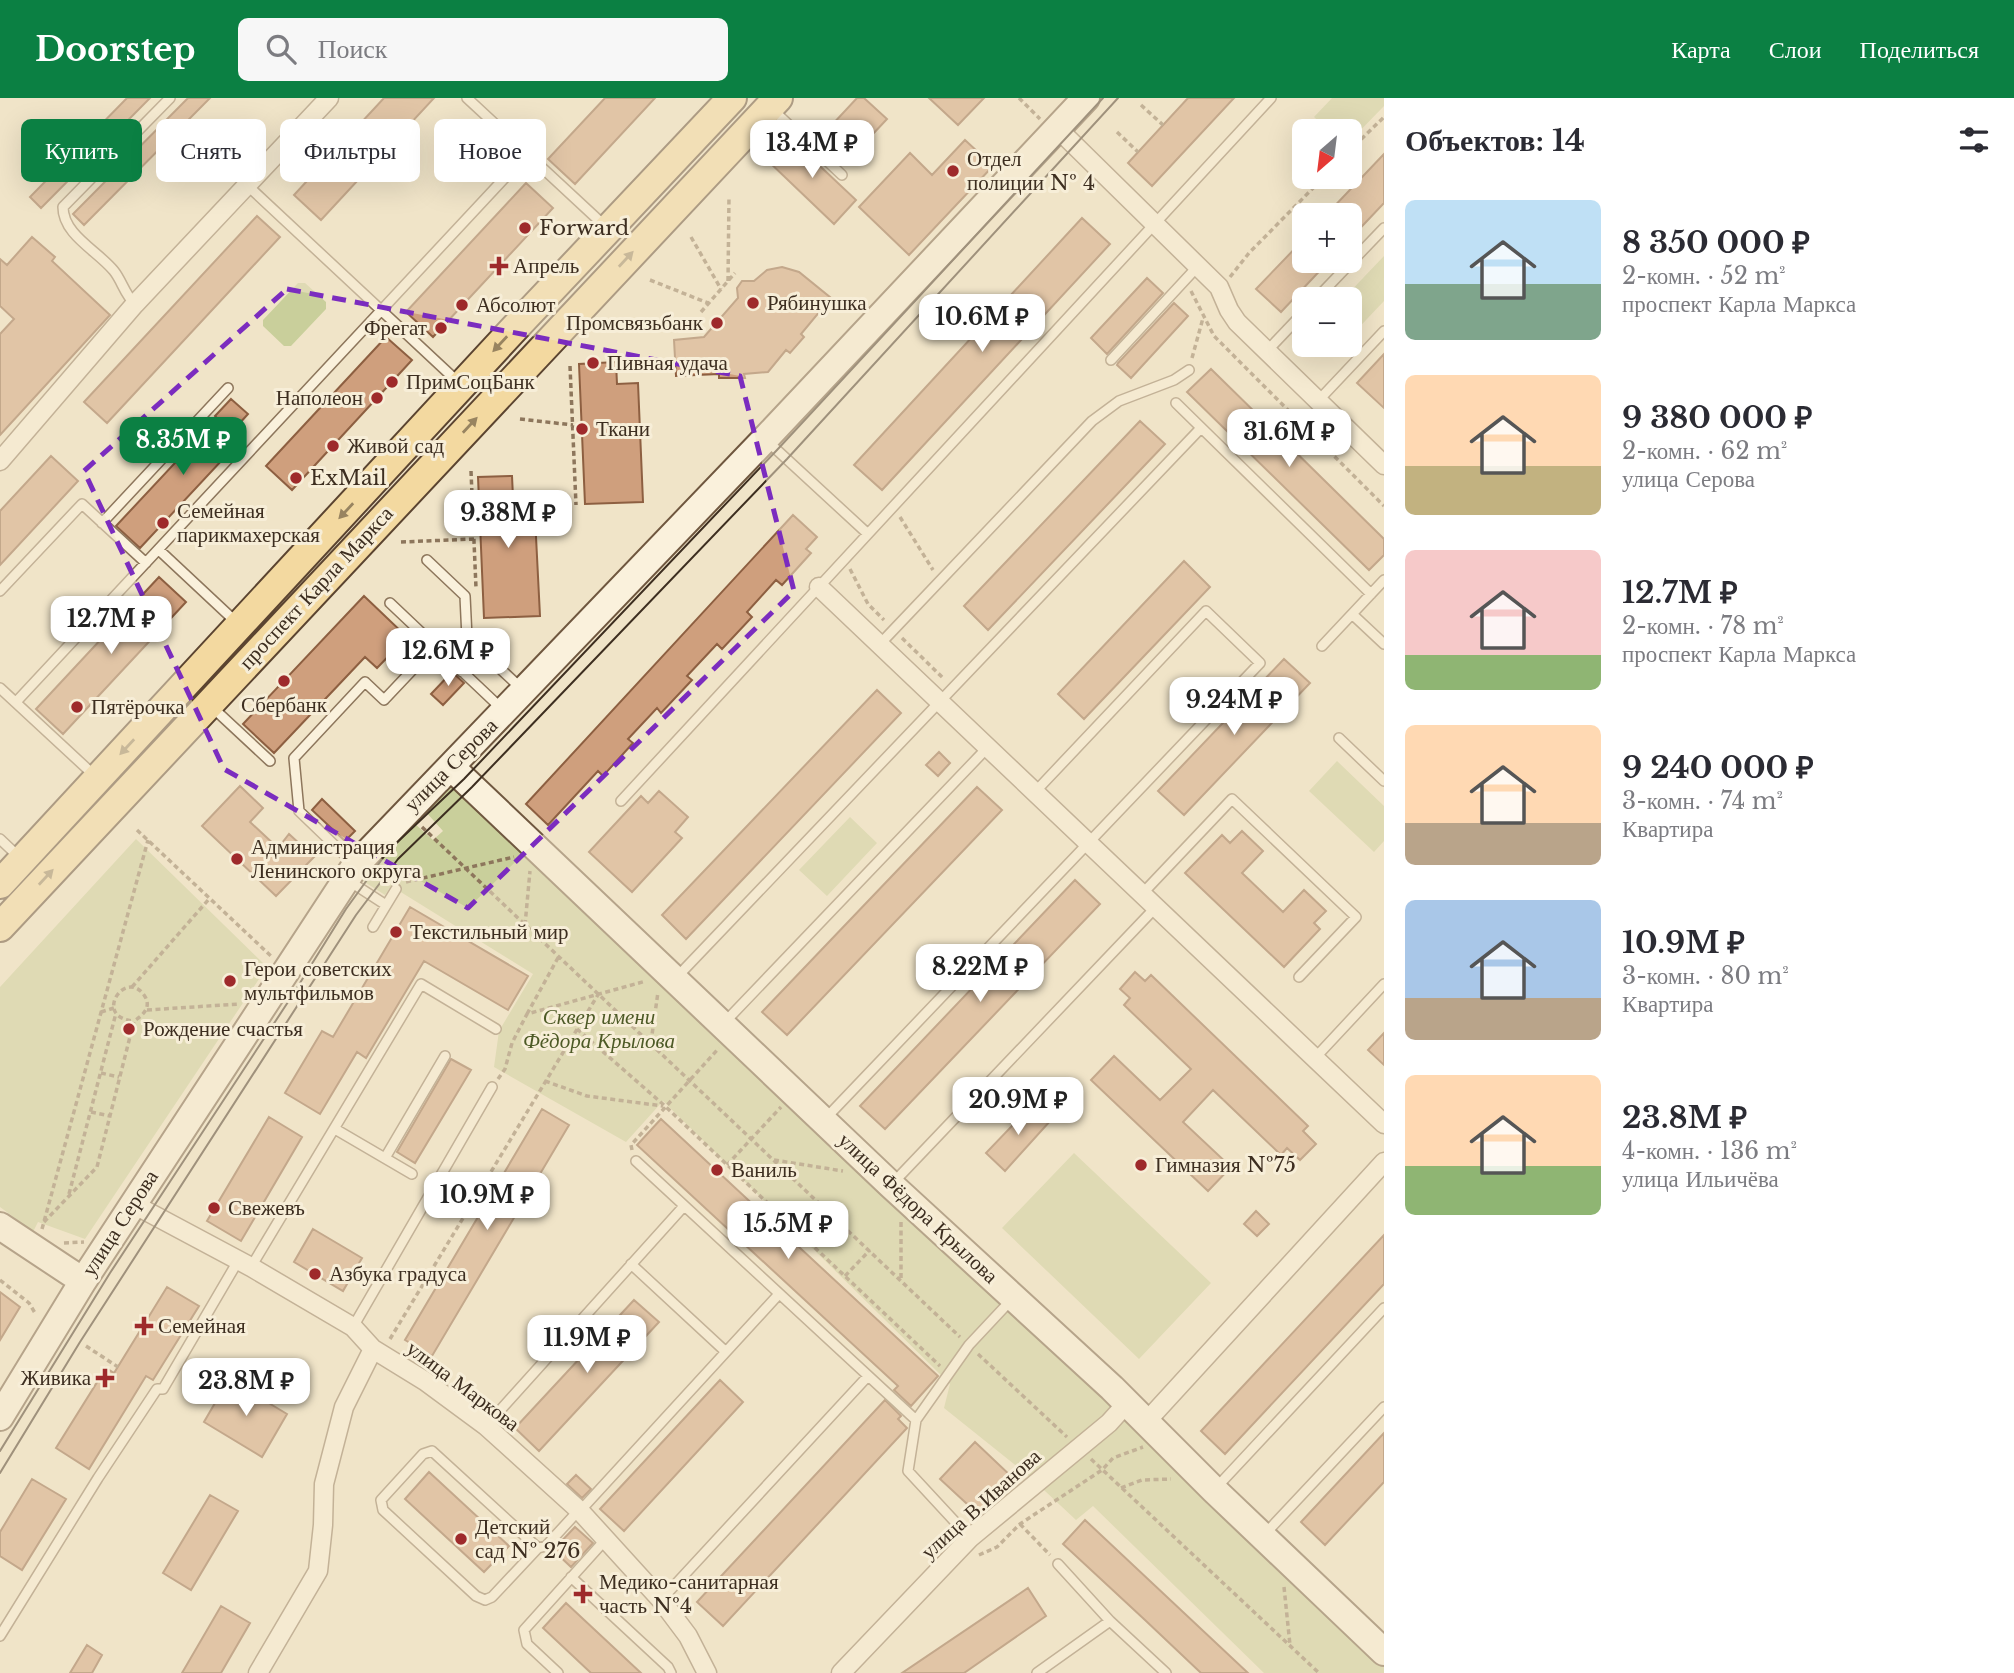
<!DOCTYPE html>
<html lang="ru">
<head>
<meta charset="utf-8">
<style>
	body { margin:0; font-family:"Libre Baskerville",serif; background:#f7f7f7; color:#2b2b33; height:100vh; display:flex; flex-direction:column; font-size:26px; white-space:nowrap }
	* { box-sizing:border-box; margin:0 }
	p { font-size:23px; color:#7c7c81 }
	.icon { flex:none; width:38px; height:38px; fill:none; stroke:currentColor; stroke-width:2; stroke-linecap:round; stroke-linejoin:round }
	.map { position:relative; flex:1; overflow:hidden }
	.sheet { display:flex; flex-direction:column; background:#fff; width:630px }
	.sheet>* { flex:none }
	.banner { position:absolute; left:21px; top:21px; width:665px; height:63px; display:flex; gap:14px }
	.needle { width:46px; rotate:208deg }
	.fabs { position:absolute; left:1292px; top:21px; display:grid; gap:14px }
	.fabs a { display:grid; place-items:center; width:70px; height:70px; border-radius:10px; background:#fff; box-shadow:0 7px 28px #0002; font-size:35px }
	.price { position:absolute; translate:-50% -60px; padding:0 16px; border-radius:14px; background:#fff; color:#222; font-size:23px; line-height:46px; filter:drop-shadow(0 2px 4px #0008) }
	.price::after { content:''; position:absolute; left:50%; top:42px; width:21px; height:16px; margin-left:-10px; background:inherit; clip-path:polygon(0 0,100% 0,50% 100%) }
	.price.selected { background:#0b8043; color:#fff }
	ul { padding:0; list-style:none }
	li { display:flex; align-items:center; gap:21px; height:175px; padding:0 21px }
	li span { display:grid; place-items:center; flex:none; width:196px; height:140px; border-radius:10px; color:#555 }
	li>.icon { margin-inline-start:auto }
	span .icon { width:84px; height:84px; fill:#fffc; stroke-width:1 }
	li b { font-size:30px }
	h2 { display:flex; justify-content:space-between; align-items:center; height:84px; padding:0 21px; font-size:30px }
	.tag { padding:0 24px; border-radius:10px; background:#fff; box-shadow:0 7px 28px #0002; font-size:24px; line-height:63px }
	.tag.selected { background:#0b8043; color:#fff }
	header { display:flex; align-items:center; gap:42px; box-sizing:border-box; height:98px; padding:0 35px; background:#0b8043; color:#fff }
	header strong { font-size:33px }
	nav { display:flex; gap:38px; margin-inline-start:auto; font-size:24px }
	.search { width:490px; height:63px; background:#f7f7f7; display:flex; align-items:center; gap:18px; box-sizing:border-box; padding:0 24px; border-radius:10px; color:#7c7c81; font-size:26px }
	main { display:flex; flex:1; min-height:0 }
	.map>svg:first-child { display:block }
	.green { fill:#c9cf9b }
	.building { fill:#cf9f7d; stroke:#8d5f41; stroke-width:2 }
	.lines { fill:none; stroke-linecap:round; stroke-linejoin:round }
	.lane-casing { stroke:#8d765c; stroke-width:12 }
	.street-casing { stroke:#8d765c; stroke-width:21 }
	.secondary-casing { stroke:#6f573f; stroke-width:30 }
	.primary-casing { stroke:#5b4430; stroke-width:32 }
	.path { stroke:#8d765c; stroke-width:3.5; stroke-dasharray:5 3.5; stroke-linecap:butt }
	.lane { stroke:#faf1dc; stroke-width:9 }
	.street { stroke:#faf1dc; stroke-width:18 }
	.secondary { stroke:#faf1dc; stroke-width:26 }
	.primary { stroke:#f3d9a0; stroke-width:28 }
	.tram { stroke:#3d2e20; stroke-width:2 }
	.oneway { fill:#988460 }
	.marked { fill:none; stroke:#7b2cbf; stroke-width:5; stroke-dasharray:14 9; stroke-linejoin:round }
	.poi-dot { fill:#9e2a2b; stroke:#f7eed8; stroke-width:2.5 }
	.labels { text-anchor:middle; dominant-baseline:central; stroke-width:6; stroke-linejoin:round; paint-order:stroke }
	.poi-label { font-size:21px; fill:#3d2e20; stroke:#f7eed8; text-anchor:start }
	.street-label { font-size:21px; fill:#3d2e20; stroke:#f7eed8 }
	.park-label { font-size:21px; font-style:italic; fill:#4d5a26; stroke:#f7eed8 }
</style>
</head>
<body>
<header>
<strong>Doorstep</strong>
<div class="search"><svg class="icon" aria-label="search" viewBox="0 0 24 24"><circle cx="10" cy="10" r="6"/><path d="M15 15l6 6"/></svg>Поиск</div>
<nav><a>Карта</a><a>Слои</a><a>Поделиться</a></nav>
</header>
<main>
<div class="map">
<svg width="1384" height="1575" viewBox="0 0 1384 1575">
	<rect width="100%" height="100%" fill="#f0e4c8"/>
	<path class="green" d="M1332 0H1384V8L1349 44V33H1329L1314 19Z
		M1384 158V203L1349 240V201H1343Z
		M298 185H305L326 204V211L291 248H284L263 228V222Z
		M1337 663 1384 708V743L1374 754 1309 693Z
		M450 688 462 690 1384 1561V1575H1264L1093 1408 1076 1422 1030 1379 944 1310 950 1286 663 1003 626 1044 494 969 499 933 533 876 391 788 385 797 363 783 388 750 414 725 433 742 443 733 425 713Z
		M850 719 877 745 827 798 799 772Z
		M136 741 267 869 85 1141 38 1124 34 1132H31L0 1109V889Z
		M1074 1055 1211 1185 1139 1261 1002 1130Z"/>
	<path class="building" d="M127 0H150L41 110 30 99Z
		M188 0H210L84 127 73 116Z
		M384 0H434L321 122 294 97Z
		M605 0H655L575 86 548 61Z
		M857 0H864L887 21 856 54 830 29Z
		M929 0H984L958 27Z
		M1188 0H1234L1152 88 1128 65Z
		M482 23 494 35 465 66 453 54Z
		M789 39 856 102 834 126 767 62Z
		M965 42 993 68 909 157 859 109 910 55 932 77Z
		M1384 56V105L1349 142V117H1326Z
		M526 85 553 110 433 239 406 214Z
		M257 118 280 139 107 325 84 304Z
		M1082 120 1110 146 882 392 854 367Z
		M32 139 55 159 52 163 110 217 0 337V236L14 221 0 208V161L7 167Z
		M1304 141V163H1329L1281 214 1256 191Z
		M782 169 799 174 831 200 801 236 804 239 790 255 786 252 768 274 744 276 745 280H719V276L676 278 674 242 704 239 738 200 737 190 742 183H754L767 172Z
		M1147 180 1163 195 1107 256 1091 240Z
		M1174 205 1188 218 1131 280 1117 267 1118 265Z
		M386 239 412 262 292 392 266 368Z
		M1384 256V310L1357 285Z
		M616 264 617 286 638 285 643 404 585 406 579 266Z
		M1211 271 1384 441V457L1369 472 1187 294Z
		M231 301 248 316 228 338 237 346 140 450 116 428 217 320 215 318Z
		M1140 323 1165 346 988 532 964 508Z
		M51 358 78 383 0 467V413Z
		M512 378 513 399H534L540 518 484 520 478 379Z
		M793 417 817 439 806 451 811 455 782 487 776 482 747 514 752 519 722 551 717 546 687 578 692 582 661 615 657 610 628 641 633 645 603 678 598 673 548 727 526 706Z
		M1184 463 1210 489 1084 621 1058 596Z
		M159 479 186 504 63 636 36 611Z
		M364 498 407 539 377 570 365 559 274 655 243 626Z
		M1284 561 1310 585 1184 717 1158 693Z
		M452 574 464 585 443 607 431 596Z
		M877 592 901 615 686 841 662 817Z
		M939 654 950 665 938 678 926 667Z
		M240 688 263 710 250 724 278 750 289 736 314 759 276 798 202 728Z
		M977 689 1002 712 787 937 762 914Z
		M659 693 688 719 675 734 682 740 632 794 589 754 641 698 648 705Z
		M322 701 355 733 345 743 312 712Z
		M1242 733 1263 753 1242 775 1283 814 1304 792 1326 813 1314 825 1320 831 1284 869 1185 775 1222 737 1230 745Z
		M1075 782 1100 806 885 1031 860 1008Z
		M410 809 528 878 508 912 424 863 366 960 357 954 320 1016 285 995 322 933 333 939Z
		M1135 874 1145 883 1151 877 1308 1028 1303 1033 1316 1046 1300 1062 1287 1050 1281 1057 1213 992 1183 1024 1231 1069 1208 1093 1091 982 1114 958 1160 1002 1191 971 1124 907 1130 900 1120 891Z
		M1384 935V967L1368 952Z
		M451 961 471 972 415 1065 397 1054Z
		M1033 1006 1051 1022 1005 1073 986 1055Z
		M542 1011 569 1027 432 1258 405 1242Z
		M269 1019 302 1039 241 1143 207 1123Z
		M661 1021 938 1278 911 1308 894 1292 898 1288 637 1047Z
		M1256 1113 1269 1126 1257 1138 1244 1126Z
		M313 1131 362 1160 343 1193 294 1164Z
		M1384 1137V1186L1225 1356 1201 1333Z
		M167 1189 199 1208 153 1282 146 1278 89 1371 56 1350 106 1270 114 1275Z
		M0 1194 20 1209 0 1242Z
		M634 1202 659 1224 539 1353 515 1330Z
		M229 1281 287 1316 262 1359 204 1324Z
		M720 1282 743 1304 624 1433 600 1411Z
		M885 1302 901 1318 898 1321 907 1330 723 1528 697 1504Z
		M1384 1335V1384L1325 1447 1301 1424Z
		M975 1344 1013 1380 979 1417 940 1381Z
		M429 1374 509 1448 484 1474 405 1401Z
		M576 1377 591 1391 582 1400 567 1386Z
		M32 1381 66 1401 22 1472 0 1458V1434Z
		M210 1397 238 1413 191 1492 163 1475Z
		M1085 1422 1248 1575H1201L1145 1522 1063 1446Z
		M575 1429 593 1445 571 1469 553 1452Z
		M1028 1490 1046 1518 964 1575H902Z
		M566 1505 641 1575H591L543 1530Z
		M221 1508 250 1525 221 1575H182Z
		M87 1547 102 1557 92 1575H70Z"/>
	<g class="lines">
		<defs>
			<path id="lane" d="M467 0 607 130
				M772 11 842 77
				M247 87 458 284
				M1316 201 1384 130
				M135 206C125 197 122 183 114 173 98 153 63 137 63 109L170 0
				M1267 253 1304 214
				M1111 262 1198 168
				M1318 303 1384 233
				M1176 305 1371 496
				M766 342 868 436
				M102 425 228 290
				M159 452 236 524
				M427 462 465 498 467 540 522 591
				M0 493 82 406 146 465
				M390 505 503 612
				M1352 516 1384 546
				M880 546 1092 323 1119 303 1174 282 1189 272
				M1322 548 1384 482
				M462 574 481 553
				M0 590 96 679
				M16 604 527 56
				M212 609 270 663
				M1339 640 1384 683
				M621 703 1271 0
				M0 741 19 759
				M354 766 299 713 294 660 365 584 384 602 435 548
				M349 783 386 807
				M1142 796 1232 701 1356 819 1299 879
				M373 829 396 791
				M676 880 1201 330
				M724 925 988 649
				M1315 960 1384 886
				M826 1020 1260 565 1206 513 1035 694
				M335 1031 412 1076
				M385 1060 445 958
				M636 1063 916 1322
				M893 1085 1156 809
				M631 1166 725 1253
				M251 1169 421 886 496 931
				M353 1229 492 989
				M486 1328 684 1108
				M1215 1391 1384 1210
				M580 1413 779 1196
				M1264 1437 1384 1309
				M970 1440 908 1373 916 1322 969 1247 1013 1200
				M538 1450 432 1353 423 1356 381 1402 383 1412 476 1498 485 1502 492 1499 538 1450 546 1448 579 1412
				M1058 1466 1110 1523 1166 1575
				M571 1479 668 1569 671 1575
				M661 1502 868 1278
				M0 1538 98 1380 157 1291H163L238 1163
				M558 1575 527 1546 524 1532 606 1441
				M1037 1575 1110 1523"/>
			<path id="street" d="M1058 31 1219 189 1229 212 1237 224 1384 367
				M0 363 135 206 329 0
				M819 489 1384 1026
				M133 1106 251 1169 353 1229 373 1251 425 1283 486 1328 580 1413 661 1502 688 1538 707 1575
				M1146 1324 1384 1064
				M258 1575 318 1473 323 1427 324 1386 344 1309 373 1251
				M841 1575 970 1440 1109 1325 1127 1305"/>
			<path id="secondary" d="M451 669 891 1087 1112 1290 1214 1392 1384 1554
				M0 1128 83 1183
				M0 1319 83 1183 355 768 765 341 1086 0"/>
			<path id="primary" d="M0 786 511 234 732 0
				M0 829 778 0"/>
		</defs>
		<use href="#lane" class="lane-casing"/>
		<use href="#street" class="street-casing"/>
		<use href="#secondary" class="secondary-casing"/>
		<use href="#primary" class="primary-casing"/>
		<path class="path" d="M1019 0 1040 21
			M1141 7 1163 27
			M1117 34 1138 54
			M1349 53 1384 19
			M691 139 721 191
			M1230 179 1249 155 1324 79
			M650 182 708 205
			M728 183 729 98
			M1191 193 1214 238 1384 408
			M701 214 735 175
			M1192 260 1203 220
			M570 268 576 407
			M520 321 573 327
			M471 373 476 490
			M900 419 933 472
			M401 444 474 441
			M850 471 868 506 884 522
			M902 540 944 581
			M422 729 960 1239
			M137 732 272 859
			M406 784 514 759
			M525 827 530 773
			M132 889 209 801
			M147 912 239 906
			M101 914 114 910
			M527 916 559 858
			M577 931 665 1008 940 1268
			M651 944 658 894
			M101 975 119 979
			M498 981 505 971 512 945 527 916 646 883
			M545 983 587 998 663 1008
			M91 1014 110 1018
			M632 1052 631 1047 719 950
			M774 1062 843 1073
			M727 1067 781 1009
			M69 1096 116 915
			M44 1124 97 1069 134 923C144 917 152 908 144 897 125 870 92 920 134 923
			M901 1124V1181
			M42 1131 148 742
			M64 1145 84 1144
			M845 1178 870 1152
			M0 1182 29 1205 35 1215
			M390 1241 599 895
			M86 1248 118 1269
			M978 1256 1067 1339
			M1091 1361 1319 1575
			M1121 1390 1142 1382 1171 1381
			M1020 1426 1050 1457
			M979 1457 997 1449 1020 1426 1102 1372 1113 1360 1143 1349
			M1284 1489 1290 1547"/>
		<use href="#lane" class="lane"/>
		<use href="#street" class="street"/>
		<use href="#secondary" class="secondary"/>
		<use href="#primary" class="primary"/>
		<path class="tram" d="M0 1353 110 1175 290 901 346 811 388 753 464 681 777 352 1103 0
			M0 1375 80 1244 356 817 398 761 472 689 787 361 1118 0"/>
	</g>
	<defs><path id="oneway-solid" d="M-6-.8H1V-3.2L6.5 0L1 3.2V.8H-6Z" transform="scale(1.75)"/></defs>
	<g class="oneway">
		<use href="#oneway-solid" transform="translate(626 161) rotate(-47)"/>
		<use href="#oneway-solid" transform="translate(500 246) rotate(133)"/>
		<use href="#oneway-solid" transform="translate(470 327) rotate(-47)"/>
		<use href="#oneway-solid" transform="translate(346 413) rotate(133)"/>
		<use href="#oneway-solid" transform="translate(127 649) rotate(133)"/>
		<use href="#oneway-solid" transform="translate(46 779) rotate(-47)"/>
	</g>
	<path d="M0 0H1384V1575H0ZM287 191 740 278 794 493 468 810 224 671 84 373Z" fill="#f0e4c8" fill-opacity=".55" fill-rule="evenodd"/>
	<path class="marked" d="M287 191 740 278 794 493 468 810 224 671 84 373Z"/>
	<g class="poi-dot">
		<circle cx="953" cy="73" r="7"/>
		<circle cx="525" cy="130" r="7"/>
		<path d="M495.5 157.5h7v7h7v7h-7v7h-7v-7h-7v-7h7z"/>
		<circle cx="753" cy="205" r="7"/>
		<circle cx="462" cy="207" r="7"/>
		<circle cx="717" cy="225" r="7"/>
		<circle cx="441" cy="230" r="7"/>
		<circle cx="593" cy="265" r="7"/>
		<circle cx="392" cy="284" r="7"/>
		<circle cx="377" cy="300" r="7"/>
		<circle cx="582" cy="331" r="7"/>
		<circle cx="333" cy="348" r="7"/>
		<circle cx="296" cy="380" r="7"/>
		<circle cx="163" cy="425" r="7"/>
		<circle cx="284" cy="583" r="7"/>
		<circle cx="77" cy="609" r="7"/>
		<circle cx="237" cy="761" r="7"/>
		<circle cx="396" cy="834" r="7"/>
		<circle cx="230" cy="883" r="7"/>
		<circle cx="129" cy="931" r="7"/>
		<circle cx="1141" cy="1067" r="7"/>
		<circle cx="717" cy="1072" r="7"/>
		<circle cx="214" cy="1110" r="7"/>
		<circle cx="315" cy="1176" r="7"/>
		<path d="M140.5 1217.5h7v7h7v7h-7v7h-7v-7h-7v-7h7z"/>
		<path d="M101.5 1269.5h7v7h7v7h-7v7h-7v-7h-7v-7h7z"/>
		<circle cx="461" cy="1441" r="7"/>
		<path d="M579.5 1485.5h7v7h7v7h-7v7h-7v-7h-7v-7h7z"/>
	</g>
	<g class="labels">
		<g class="poi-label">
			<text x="967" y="61">Отдел<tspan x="967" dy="24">полиции № 4</tspan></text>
			<text x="539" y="130">Forward</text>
			<text x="513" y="168">Апрель</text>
			<text x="767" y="205">Рябинушка</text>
			<text x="476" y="207">Абсолют</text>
			<text x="703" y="225" text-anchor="end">Промсвязьбанк</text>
			<text x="427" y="230" text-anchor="end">Фрегат</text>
			<text x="607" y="265">Пивная удача</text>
			<text x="406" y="284">ПримСоцБанк</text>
			<text x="363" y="300" text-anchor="end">Наполеон</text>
			<text x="596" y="331">Ткани</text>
			<text x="347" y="348">Живой сад</text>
			<text x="310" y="380">ExMail</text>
			<text x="177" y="413">Семейная<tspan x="177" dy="24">парикмахерская</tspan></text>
			<text x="284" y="607" text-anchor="middle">Сбербанк</text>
			<text x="91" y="609">Пятёрочка</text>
			<text x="251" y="749">Администрация<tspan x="251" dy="24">Ленинского округа</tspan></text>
			<text x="410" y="834">Текстильный мир</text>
			<text x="244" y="871">Герои советских<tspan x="244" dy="24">мультфильмов</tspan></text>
			<text x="143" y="931">Рождение счастья</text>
			<text x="1155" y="1067">Гимназия №75</text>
			<text x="731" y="1072">Ваниль</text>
			<text x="228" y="1110">Свежевъ</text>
			<text x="329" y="1176">Азбука градуса</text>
			<text x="158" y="1228">Семейная</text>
			<text x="91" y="1280" text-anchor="end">Живика</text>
			<text x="475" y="1429">Детский<tspan x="475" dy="24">сад № 276</tspan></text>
			<text x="599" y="1484">Медико-санитарная<tspan x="599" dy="24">часть №4</tspan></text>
		</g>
		<g class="street-label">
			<text transform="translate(316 490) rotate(-47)">проспект Карла Маркса</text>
			<text transform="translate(451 667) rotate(-45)">улица Серова</text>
			<text transform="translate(918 1110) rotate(43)">улица Фёдора Крылова</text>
			<text transform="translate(120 1125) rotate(-57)">улица Серова</text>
			<text transform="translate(463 1288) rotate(37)">улица Маркова</text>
			<text transform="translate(981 1406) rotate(-42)">улица В.Иванова</text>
		</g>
		<g class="park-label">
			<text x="599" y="919">Сквер имени<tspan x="599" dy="24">Фёдора Крылова</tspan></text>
		</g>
	</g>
</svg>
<div class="fabs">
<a><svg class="needle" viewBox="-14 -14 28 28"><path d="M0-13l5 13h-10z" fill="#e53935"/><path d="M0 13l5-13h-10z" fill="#7c7c81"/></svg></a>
<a>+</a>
<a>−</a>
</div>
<b class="price" style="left:812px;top:82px">13.4M ₽</b>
<b class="price" style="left:982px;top:256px">10.6M ₽</b>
<b class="price" style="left:1289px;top:371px">31.6M ₽</b>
<b class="price selected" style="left:183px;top:379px">8.35M ₽</b>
<b class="price" style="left:508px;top:452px">9.38M ₽</b>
<b class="price" style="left:111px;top:558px">12.7M ₽</b>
<b class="price" style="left:448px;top:590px">12.6M ₽</b>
<b class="price" style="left:1234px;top:639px">9.24M ₽</b>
<b class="price" style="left:980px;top:906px">8.22M ₽</b>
<b class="price" style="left:1018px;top:1039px">20.9M ₽</b>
<b class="price" style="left:487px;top:1134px">10.9M ₽</b>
<b class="price" style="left:788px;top:1163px">15.5M ₽</b>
<b class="price" style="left:587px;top:1277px">11.9M ₽</b>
<b class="price" style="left:246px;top:1320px">23.8M ₽</b>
<div class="banner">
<a class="tag selected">Купить</a>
<a class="tag">Снять</a>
<a class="tag">Фильтры</a>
<a class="tag">Новое</a>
</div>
</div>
<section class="sheet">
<h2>Объектов: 14<svg class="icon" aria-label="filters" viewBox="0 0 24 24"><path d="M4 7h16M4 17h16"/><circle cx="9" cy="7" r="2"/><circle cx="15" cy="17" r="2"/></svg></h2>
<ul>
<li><span style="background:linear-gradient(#bfe0f5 60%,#7fa58c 0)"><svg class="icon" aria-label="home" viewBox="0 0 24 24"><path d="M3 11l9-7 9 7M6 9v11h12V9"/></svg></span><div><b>8 350 000 ₽</b><p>2-комн. · 52 m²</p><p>проспект Карла Маркса</p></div></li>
<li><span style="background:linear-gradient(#ffd9b3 65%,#c2b280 0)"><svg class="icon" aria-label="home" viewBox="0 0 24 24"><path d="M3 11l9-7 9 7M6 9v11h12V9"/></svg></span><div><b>9 380 000 ₽</b><p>2-комн. · 62 m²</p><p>улица Серова</p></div></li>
<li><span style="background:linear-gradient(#f6c9c9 75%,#8fb573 0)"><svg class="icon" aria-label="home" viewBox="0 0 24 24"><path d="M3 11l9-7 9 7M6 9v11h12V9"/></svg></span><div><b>12.7M ₽</b><p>2-комн. · 78 m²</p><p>проспект Карла Маркса</p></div></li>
<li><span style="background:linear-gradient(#ffd9b3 70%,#b9a48a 0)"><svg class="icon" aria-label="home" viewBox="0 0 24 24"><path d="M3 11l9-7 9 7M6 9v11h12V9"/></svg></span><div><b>9 240 000 ₽</b><p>3-комн. · 74 m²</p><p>Квартира</p></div></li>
<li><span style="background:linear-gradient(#a9c7e8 70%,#b9a48a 0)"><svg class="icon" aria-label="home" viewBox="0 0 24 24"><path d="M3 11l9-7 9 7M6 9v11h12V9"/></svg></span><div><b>10.9M ₽</b><p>3-комн. · 80 m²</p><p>Квартира</p></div></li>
<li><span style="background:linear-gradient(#ffd9b3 65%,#8fb573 0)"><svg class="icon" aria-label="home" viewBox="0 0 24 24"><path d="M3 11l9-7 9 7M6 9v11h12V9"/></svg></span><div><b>23.8M ₽</b><p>4-комн. · 136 m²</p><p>улица Ильичёва</p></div></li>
</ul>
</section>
</main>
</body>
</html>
